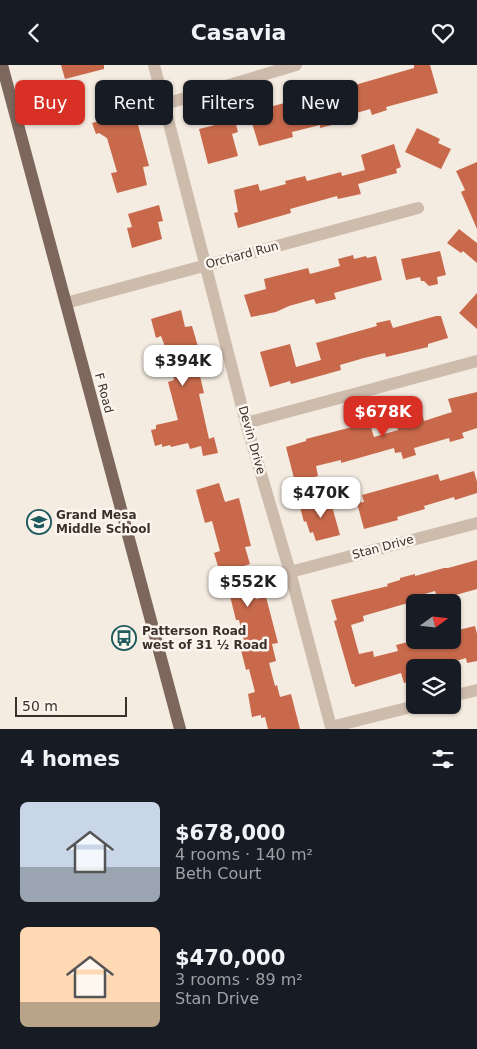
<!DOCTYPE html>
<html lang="en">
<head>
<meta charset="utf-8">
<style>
	body { margin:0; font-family:"DejaVu Sans",sans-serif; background:#242831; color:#f1f3f6; height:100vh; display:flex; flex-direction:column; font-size:19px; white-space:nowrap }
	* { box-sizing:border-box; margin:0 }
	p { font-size:16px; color:#9ea1a6 }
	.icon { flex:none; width:28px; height:28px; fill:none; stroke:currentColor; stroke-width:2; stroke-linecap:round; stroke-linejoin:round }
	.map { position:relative; height:664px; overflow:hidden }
	.details { display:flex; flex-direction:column; background:#171b24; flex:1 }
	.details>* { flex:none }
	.top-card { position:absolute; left:15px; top:15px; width:448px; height:45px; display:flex; gap:10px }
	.needle { width:32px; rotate:75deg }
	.buttons { position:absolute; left:406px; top:529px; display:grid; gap:10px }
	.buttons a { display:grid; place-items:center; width:55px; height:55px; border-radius:8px; background:#171b24; box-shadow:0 1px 4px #0004; font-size:25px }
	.scale { position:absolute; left:15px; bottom:12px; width:112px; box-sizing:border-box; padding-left:5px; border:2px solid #3b302b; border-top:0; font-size:14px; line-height:18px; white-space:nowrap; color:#3b302b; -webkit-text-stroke:4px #fbf5ee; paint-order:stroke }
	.price { position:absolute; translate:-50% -42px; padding:0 11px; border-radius:10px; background:#fff; color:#222; font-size:16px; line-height:32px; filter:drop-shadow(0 1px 2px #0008) }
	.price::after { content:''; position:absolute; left:50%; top:30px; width:15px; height:11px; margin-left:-8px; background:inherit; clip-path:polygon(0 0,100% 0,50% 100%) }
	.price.on { background:#d93025; color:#fff }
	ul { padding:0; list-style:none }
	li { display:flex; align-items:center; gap:15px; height:125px; padding:0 20px }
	li span { display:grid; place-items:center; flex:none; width:140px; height:100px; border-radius:8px; color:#555 }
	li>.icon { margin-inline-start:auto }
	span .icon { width:60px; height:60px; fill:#fffc; stroke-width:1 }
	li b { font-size:21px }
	h2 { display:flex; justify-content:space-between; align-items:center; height:60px; padding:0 20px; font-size:21px }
	.pill { padding:0 18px; border-radius:8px; background:#171b24; box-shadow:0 1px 4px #0004; font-size:18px; line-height:45px }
	.pill.on { background:#d93025; color:#fff }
	header { display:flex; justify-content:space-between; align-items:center; height:65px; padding:0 20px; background:#171b24; font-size:22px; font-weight:600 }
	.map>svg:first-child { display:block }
	.building { fill:#c8694b }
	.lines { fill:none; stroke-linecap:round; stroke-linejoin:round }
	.street { stroke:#cdbbac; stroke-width:12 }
	.primary { stroke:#7d675c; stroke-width:12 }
	.labels { text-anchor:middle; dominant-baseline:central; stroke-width:5; stroke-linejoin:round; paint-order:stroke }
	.street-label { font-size:12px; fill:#3b302b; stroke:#fbf5ee }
	.poi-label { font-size:12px; font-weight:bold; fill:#3b302b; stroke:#fbf5ee; text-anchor:start }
</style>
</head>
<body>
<header><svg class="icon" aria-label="back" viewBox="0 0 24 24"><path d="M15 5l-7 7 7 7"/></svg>Casavia<svg class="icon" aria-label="heart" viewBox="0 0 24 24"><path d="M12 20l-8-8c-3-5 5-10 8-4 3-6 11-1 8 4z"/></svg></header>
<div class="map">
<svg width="477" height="664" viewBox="0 0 477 664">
	<rect width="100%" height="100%" fill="#f4ebe1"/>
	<path class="building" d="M61 0H104V4L65 14Z
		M414 0H430L438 28 386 42 387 45 372 50 370 44 339 53 340 55 331 57 332 60 320 63V60L292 67 293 72 259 81 252 58 271 51 269 42 312 31 313 35 342 27 341 24 414 3Z
		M130 37 137 56 149 101 143 102 147 120 117 128 111 108 117 107 107 73 99 68 96 69 92 58 103 55 100 45Z
		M234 52 238 67 232 69 238 91 208 99 199 64 219 59V56Z
		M417 63 440 74 438 78 451 84 441 104 405 87Z
		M394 79 401 102 396 104 397 108 358 119 361 129 338 134 337 131 290 144 291 148 238 163 234 148 238 147 234 125 258 119 260 126 286 119 285 116 305 111 307 116 341 107 342 111 365 105 361 90Z
		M477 97V164L461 127 465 125 456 106Z
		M159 140 163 156 158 157 162 174 132 183 127 163 132 162 128 149Z
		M459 164 477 178V198L463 186 461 188 447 178Z
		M440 186 446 210 437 212 438 219 429 221 424 216H421L420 212 406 215 401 194Z
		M353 190 354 194 366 191 367 193 376 191 382 215 334 228 336 234 316 239 314 234 289 241 276 247 251 252 244 230 266 224 264 214 308 203 310 209 340 201 338 194Z
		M477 228V264L459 248Z
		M181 245 185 262 192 261 206 309 200 311 204 328 199 329 209 374 214 372 218 388 203 391 201 381 190 384 188 378 171 382 170 380 162 382V379L155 381 151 365 156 364V360L178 355 168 317 174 315 166 284 161 271 156 273 151 254Z
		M436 251H441L448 273 428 279V282L386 292 385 288 364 293 340 300 341 305 291 319 290 316 270 322 260 287 290 279 296 302 321 295 316 278 377 261 376 258 390 255 393 263Z
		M477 327V363L462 368 464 373 450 377 449 373 414 383 416 390 403 394 401 387 395 388 394 383 341 398V395L316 401 318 411 295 417 286 382 306 376V374L352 362V361L369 356 374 372 398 365 397 362 408 359 404 347 420 342 424 356 452 347 448 334Z
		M474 406 477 417V428L455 435 454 432 424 441 425 444 397 452 398 455 364 464 357 438 364 437 362 430 438 409 440 416Z
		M219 418 225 437 239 433 251 481 245 482 250 499 244 501 251 524H253L256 534 266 532 278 578 272 579 276 596 269 598 275 621 277 620 280 632 291 629 300 664H268L265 652 261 653V650L252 652 248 629 255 627 249 604 246 605 241 585 246 584 239 555H236L224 507 220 508 214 488 220 486 212 456 205 458 196 425Z
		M327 433 330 434 340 470 316 476 313 467 310 468 306 456 304 457 300 442 308 440 307 438Z
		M477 495V524L438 535 435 526 407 534 408 538 363 551 364 556 351 560 359 589 373 586 374 592 398 586 396 580 412 576 414 584 445 575H452V570L458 565 475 561 477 569V596L467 598 466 593 439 601V602H415V615L404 618 401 608 355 622 354 619H352L334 556 337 555 331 535 388 521 387 519 400 515V513L415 509V511L444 503H448Z"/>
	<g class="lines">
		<path class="street" d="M154 0 246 358 290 507 331 662 419 640
			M165 39 296 0
			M66 238 418 143
			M246 358 477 296
			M290 507 477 458
			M452 631 477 625"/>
		<path class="primary" d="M2 0 180 664"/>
	</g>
	<defs>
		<symbol id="school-ring" viewBox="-11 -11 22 22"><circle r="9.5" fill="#fbf5ee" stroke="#1f5a5e" stroke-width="1.5"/><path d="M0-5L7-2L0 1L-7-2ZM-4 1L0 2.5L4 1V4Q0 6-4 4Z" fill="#1f5a5e"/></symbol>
		<symbol id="bus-ring" viewBox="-11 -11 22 22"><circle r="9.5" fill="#fbf5ee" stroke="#1f5a5e" stroke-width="1.5"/><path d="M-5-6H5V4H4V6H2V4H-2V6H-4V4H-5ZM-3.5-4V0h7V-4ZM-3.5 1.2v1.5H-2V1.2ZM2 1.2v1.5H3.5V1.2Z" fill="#1f5a5e"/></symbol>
	</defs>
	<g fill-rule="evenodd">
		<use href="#school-ring" x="25" y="443" width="28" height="28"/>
		<use href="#bus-ring" x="110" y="559" width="28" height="28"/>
	</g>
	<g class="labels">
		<g class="street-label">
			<text transform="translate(242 190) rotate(-15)">Orchard Run</text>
			<text transform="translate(104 328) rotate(75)">F Road</text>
			<text transform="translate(252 375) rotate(74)">Devin Drive</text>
			<text transform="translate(383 482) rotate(-15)">Stan Drive</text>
		</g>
		<g class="poi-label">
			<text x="56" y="450">Grand Mesa<tspan x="56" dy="14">Middle School</tspan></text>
			<text x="142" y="566">Patterson Road<tspan x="142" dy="14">west of 31 ½ Road</tspan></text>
		</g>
	</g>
</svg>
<div class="buttons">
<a><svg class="needle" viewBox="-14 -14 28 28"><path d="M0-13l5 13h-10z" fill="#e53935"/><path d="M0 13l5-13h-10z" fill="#9ea1a6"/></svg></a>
<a><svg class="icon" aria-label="layers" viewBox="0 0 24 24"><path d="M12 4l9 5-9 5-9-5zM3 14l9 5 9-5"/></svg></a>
</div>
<div class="scale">50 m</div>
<b class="price" style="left:183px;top:322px">$394K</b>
<b class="price on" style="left:383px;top:373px">$678K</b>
<b class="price" style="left:321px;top:454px">$470K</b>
<b class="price" style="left:248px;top:543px">$552K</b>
<div class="top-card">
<a class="pill on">Buy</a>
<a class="pill">Rent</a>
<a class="pill">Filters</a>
<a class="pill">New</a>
</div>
</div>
<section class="details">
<h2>4 homes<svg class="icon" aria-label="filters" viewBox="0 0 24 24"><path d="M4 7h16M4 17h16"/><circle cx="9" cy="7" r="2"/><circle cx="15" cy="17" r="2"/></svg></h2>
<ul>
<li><span style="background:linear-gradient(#c9d6e8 65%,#9aa5b1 0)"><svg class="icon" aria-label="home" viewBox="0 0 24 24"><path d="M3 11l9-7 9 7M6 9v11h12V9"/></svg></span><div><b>$678,000</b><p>4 rooms · 140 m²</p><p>Beth Court</p></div></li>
<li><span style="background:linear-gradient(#ffd9b3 75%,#b9a48a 0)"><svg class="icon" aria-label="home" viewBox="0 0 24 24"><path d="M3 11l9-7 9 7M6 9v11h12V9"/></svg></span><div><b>$470,000</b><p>3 rooms · 89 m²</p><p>Stan Drive</p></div></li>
</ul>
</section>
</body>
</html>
